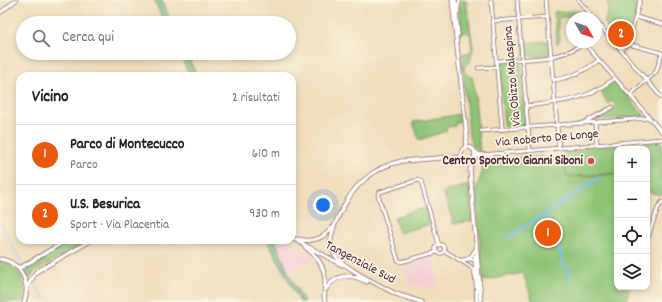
<!DOCTYPE html>
<html lang="it">
<head>
<meta charset="utf-8">
<style>
  body { margin:0; font-family:Dekko,sans-serif; background:#f2f2f2; color:#222 }
  .controls { position:absolute; right:12px; bottom:12px; display:grid; overflow:hidden; border-radius:8px; box-shadow:0 2px 6px #0003 }
  .controls button { width:36px; height:36px; display:grid; place-items:center; padding:0; border:0; border-bottom:1px solid #e0e0e0; background:#fff; color:#222; font:20px sans-serif }
  .compass { position:absolute; left:566px; top:12px; width:36px; height:36px; border-radius:50%; background:#fff; box-shadow:0 2px 6px #0003; rotate:130deg }
  .you { position:absolute; left:323px; top:205px; width:14px; height:14px; margin:-10px; border:3px solid #fff; border-radius:50%; background:#1a73e8; box-shadow:0 0 0 6px #1a73e833 }
  .badge { display:grid; place-items:center; width:26px; height:26px; border-radius:50%; background:#ea580c; color:#fff; font-size:13px; font-weight:700 }
  .pin { position:absolute; translate:-50% -50%; border:2px solid #fff; box-shadow:0 1px 4px #0006 }
  .list { margin:0; padding:0; list-style:none }
  h2 { display:flex; justify-content:space-between; align-items:center; height:52px; margin:0; padding:0 16px; font-size:17px }
  h2 small { font-size:13px; font-weight:400; color:#767676 }
  .list li { display:grid; grid-template-columns:26px 1fr auto; gap:12px; align-items:center; box-sizing:border-box; height:60px; padding:0 16px; border-top:1px solid #e0e0e0 }
  .list b { display:block; font-size:15px; white-space:nowrap }
  .list p { margin:0; font-size:13px; white-space:nowrap; color:#767676 }
  .list em { font-size:13px; font-style:normal; color:#767676 }
  .icon { flex:none; width:22px; height:22px; fill:none; stroke:currentColor; stroke-width:2; stroke-linecap:round; stroke-linejoin:round }
  .map { position:relative; flex:none; width:662px; height:302px; overflow:hidden }
  .search { position:absolute; background:#fff; box-shadow:0 2px 6px #0003; left:16px; top:16px; width:280px; height:44px; display:flex; align-items:center; gap:10px; box-sizing:border-box; padding:0 14px; border-radius:22px; color:#767676; font-size:15px }
  .panel { position:absolute; background:#fff; box-shadow:0 2px 6px #0003; left:16px; top:72px; width:280px; height:172px; border-radius:12px }
  .map>svg:first-child { display:block }
  .built { fill:#f6cfd6 }
  .green { fill:#8ec476; stroke:#6c7250 }
  .lines { fill:none; stroke-linecap:round; stroke-linejoin:round }
  .stream { stroke:#7fbbf2; stroke-width:1 }
  .canal { stroke:#7fbbf2; stroke-width:2.5 }
  .minor-casing { stroke:#84625e; stroke-width:4.5 }
  .major-casing { stroke:#84625e; stroke-width:5 }
  .minor { stroke:#fff; stroke-width:3 }
  .major { stroke:#fff; stroke-width:3.5 }
  .poi-dot { fill:#d1495b; stroke:#fcf5e5; stroke-width:1.5 }
  .labels { text-anchor:middle; dominant-baseline:central; stroke-width:3.5; stroke-linejoin:round; paint-order:stroke }
  .street-label { font-size:13px; fill:#4a1f2b; stroke:#fcf5e5 }
  .poi-label { font-size:13px; font-weight:bold; fill:#4a1f2b; stroke:#fcf5e5; text-anchor:end }
</style>
</head>
<body>
<div class="map">
<svg width="662" height="302" viewBox="0 0 662 302">
  <rect width="100%" height="100%" fill="#fcf5e5"/>
  <filter id="ink" filterUnits="userSpaceOnUse"><feTurbulence type="fractalNoise" baseFrequency=".025" numOctaves="2"/><feDisplacementMap in="SourceGraphic" scale="8" xChannelSelector="R" yChannelSelector="G"/><feConvolveMatrix kernelMatrix="1 2 1 2 8 2 1 2 1" color-interpolation-filters="sRGB"/></filter>
  <filter id="wash" filterUnits="userSpaceOnUse"><feTurbulence type="fractalNoise" baseFrequency=".012" numOctaves="4" result="noise"/><feDisplacementMap in="SourceGraphic" scale="16" xChannelSelector="R" yChannelSelector="G"/><feGaussianBlur stdDeviation="0.9" result="paint"/><feColorMatrix in="noise" values="0 0 0 0 0 0 0 0 0 0 0 0 0 0 0 0 0 1.4 0 .05"/><feComposite in="paint" operator="in"/></filter>
  <g filter="url(#wash)">
    <rect width="100%" height="100%" fill="#f0debc"/>
    <!-- built -->
    <g class="built">
      <polygon points="275,240 287,240 310,254 315,258 288,272"/>
      <polygon points="434,257 437,290 409,284 405,266 426,258"/>
    </g>
    <!-- green -->
    <g class="green">
      <polygon points="154,0 161,0 172,23 165,23"/>
      <polygon points="461,0 466,0 473,48 470,62 464,67 465,73 472,77 474,86 480,153 473,146 469,136 461,54 470,52 472,49 470,33 461,32 460,35 459,5"/>
      <polygon points="607,0 639,0 627,44 623,46 604,23 608,11"/>
      <polygon points="579,11 580,18 574,18 574,16 558,18 560,40 557,44 554,12"/>
      <polygon points="547,41 549,55 524,57 523,43"/>
      <polygon points="179,53 186,53 197,76 190,76"/>
      <polygon points="521,61 525,126 504,127 499,62"/>
      <polygon points="614,81 645,116 596,120 596,118 616,106 613,101 608,103 600,91"/>
      <polygon points="461,114 462,121 456,122 455,126 447,127 446,131 419,140 413,122"/>
      <polygon points="662,142 662,195 647,192 647,149 617,149 617,173 567,177 564,163 567,177 617,174 617,287 630,287 626,302 533,302 523,273 483,281 476,189 482,173 483,161 542,156 549,161 564,160 563,149"/>
      <polygon points="469,185 472,221 453,224 451,211 443,192"/>
      <polygon points="427,207 431,224 399,233 394,217"/>
      <polygon points="70,240 89,240 34,272 28,281 21,269"/>
      <polygon points="267,240 275,240 288,272 304,302 300,302"/>
      <path d="M0 261C18 265 30 284 22 302H0Z"/>
    </g>
    <g class="lines">
      <!-- stream -->
      <g class="stream">
        <polyline points="158,0 169,23"/>
        <polyline points="183,53 194,76"/>
        <path d="M0 223C9 235 14 251 22 264"/>
        <polyline points="271,240 302,302"/>
        <polyline points="25,268 30,276"/>
        <polyline points="33,281 44,297 52,302"/>
      </g>
      <!-- canal -->
      <g class="canal">
        <polyline points="546,213 571,282"/>
        <polyline points="509,237 600,178"/>
      </g>
    </g>
  </g>
  <g filter="url(#ink)">
    <g class="lines">
      <defs>
        <g id="minor">
          <polyline points="491,0 502,127"/>
          <polyline points="517,0 530,151"/>
          <polyline points="546,0 559,148"/>
          <polyline points="578,0 594,18"/>
          <polyline points="458,12 458,6 460,0"/>
          <polyline points="0,13 16,0"/>
          <polyline points="636,17 662,24"/>
          <polyline points="493,21 548,17"/>
          <polyline points="596,21 662,98"/>
          <polyline points="596,32 602,27"/>
          <polyline points="584,43 662,132"/>
          <polyline points="628,44 662,53"/>
          <polyline points="621,50 628,44 640,0"/>
          <path d="M496 61C523 59 564 61 584 42"/>
          <polyline points="478,68 497,67"/>
          <path d="M553 80C571 78 585 71 599 60"/>
          <polyline points="630,95 656,72 662,53"/>
          <path d="M526 106C560 102 587 101 615 78"/>
          <polyline points="583,123 613,107"/>
          <polyline points="595,123 597,145"/>
          <polyline points="481,131 649,118"/>
          <polyline points="475,152 481,155"/>
          <polyline points="474,158 481,155 662,139"/>
          <polyline points="647,240 658,208 662,202"/>
          <circle cx="440" cy="249" r="4.5"/>
          <polyline points="445,251 471,267 474,271 476,281"/>
          <polyline points="437,252 401,262 398,260 378,195 380,192 418,180 421,182 439,245"/>
          <polyline points="467,259 472,255 475,250"/>
          <polyline points="462,260 472,259 476,261"/>
        </g>
        <g id="major">
          <polyline points="452,0 467,138 465,148"/>
          <polyline points="455,0 458,35"/>
          <circle cx="468" cy="154" r="7"/>
          <polyline points="472,160 470,170 481,302"/>
          <polyline points="292,238 342,265"/>
          <path d="M297 239C312 243 323 239 332 228"/>
          <path d="M304 246C316 255 326 267 325 283 325 290 323 296 325 302"/>
          <polyline points="475,256 477,302"/>
          <path d="M0 259C21 262 31 283 24 302"/>
          <polyline points="17,267 22,267 67,240"/>
          <path d="M362 276C352 269 337 262 332 250 325 233 350 191 364 180 375 170 387 164 402 161L452 157 463 158"/>
          <polyline points="362,276 396,294 421,302"/>
          <polyline points="27,287 36,272 92,240"/>
          <path d="M326 289C337 273 351 273 367 282"/>
        </g>
      </defs>
      <!-- minor casing -->
      <use href="#minor" class="minor-casing"/>
      <!-- major casing -->
      <use href="#major" class="major-casing"/>
      <!-- minor -->
      <use href="#minor" class="minor"/>
      <!-- major -->
      <use href="#major" class="major"/>
    </g>
  </g>
  <!-- markers -->
  <circle class="poi-dot" cx="591" cy="161" r="4"/>
  <g class="labels">
    <!-- street labels -->
    <g class="street-label">
      <text transform="translate(513 76) rotate(-95)">Via Obizzo Malaspina</text>
      <text transform="translate(547 139) rotate(-5)">Via Roberto De Longe</text>
      <text transform="translate(360 263) rotate(28)">Tangenziale Sud</text>
    </g>
    <!-- poi labels -->
    <g class="poi-label">
      <text x="583" y="161">Centro Sportivo Gianni Siboni</text>
    </g>
  </g>
</svg>
<div class="controls">
<button>+</button>
<button>−</button>
<button><svg class="icon" aria-label="locate" viewBox="0 0 24 24"><circle cx="12" cy="12" r="6"/><path d="M12 2v4M12 18v4M2 12h4M18 12h4"/></svg></button>
<button><svg class="icon" aria-label="layers" viewBox="0 0 24 24"><path d="M12 4l9 5-9 5-9-5zM3 14l9 5 9-5"/></svg></button>
</div>
<svg class="compass" viewBox="-18 -18 36 36"><path d="M0-13l5 13h-10z" fill="#e53935"/><path d="M0 13l5-13h-10z" fill="#767676"/></svg>
<div class="you"></div>
<div class="pin badge" style="left:548px;top:233px">1</div>
<div class="pin badge" style="left:621px;top:34px">2</div>
<div class="search"><svg class="icon" aria-label="search" viewBox="0 0 24 24"><circle cx="10" cy="10" r="6"/><path d="M15 15l6 6"/></svg>Cerca qui</div>
<section class="panel">
<h2>Vicino<small>2 risultati</small></h2>
<ul class="list">
<li><span class="badge">1</span><div><b>Parco di Montecucco</b><p>Parco</p></div><em>610 m</em></li>
<li><span class="badge">2</span><div><b>U.S. Besurica</b><p>Sport · Via Placentia</p></div><em>930 m</em></li>
</ul>
</section>
</div>
</body>
</html>
